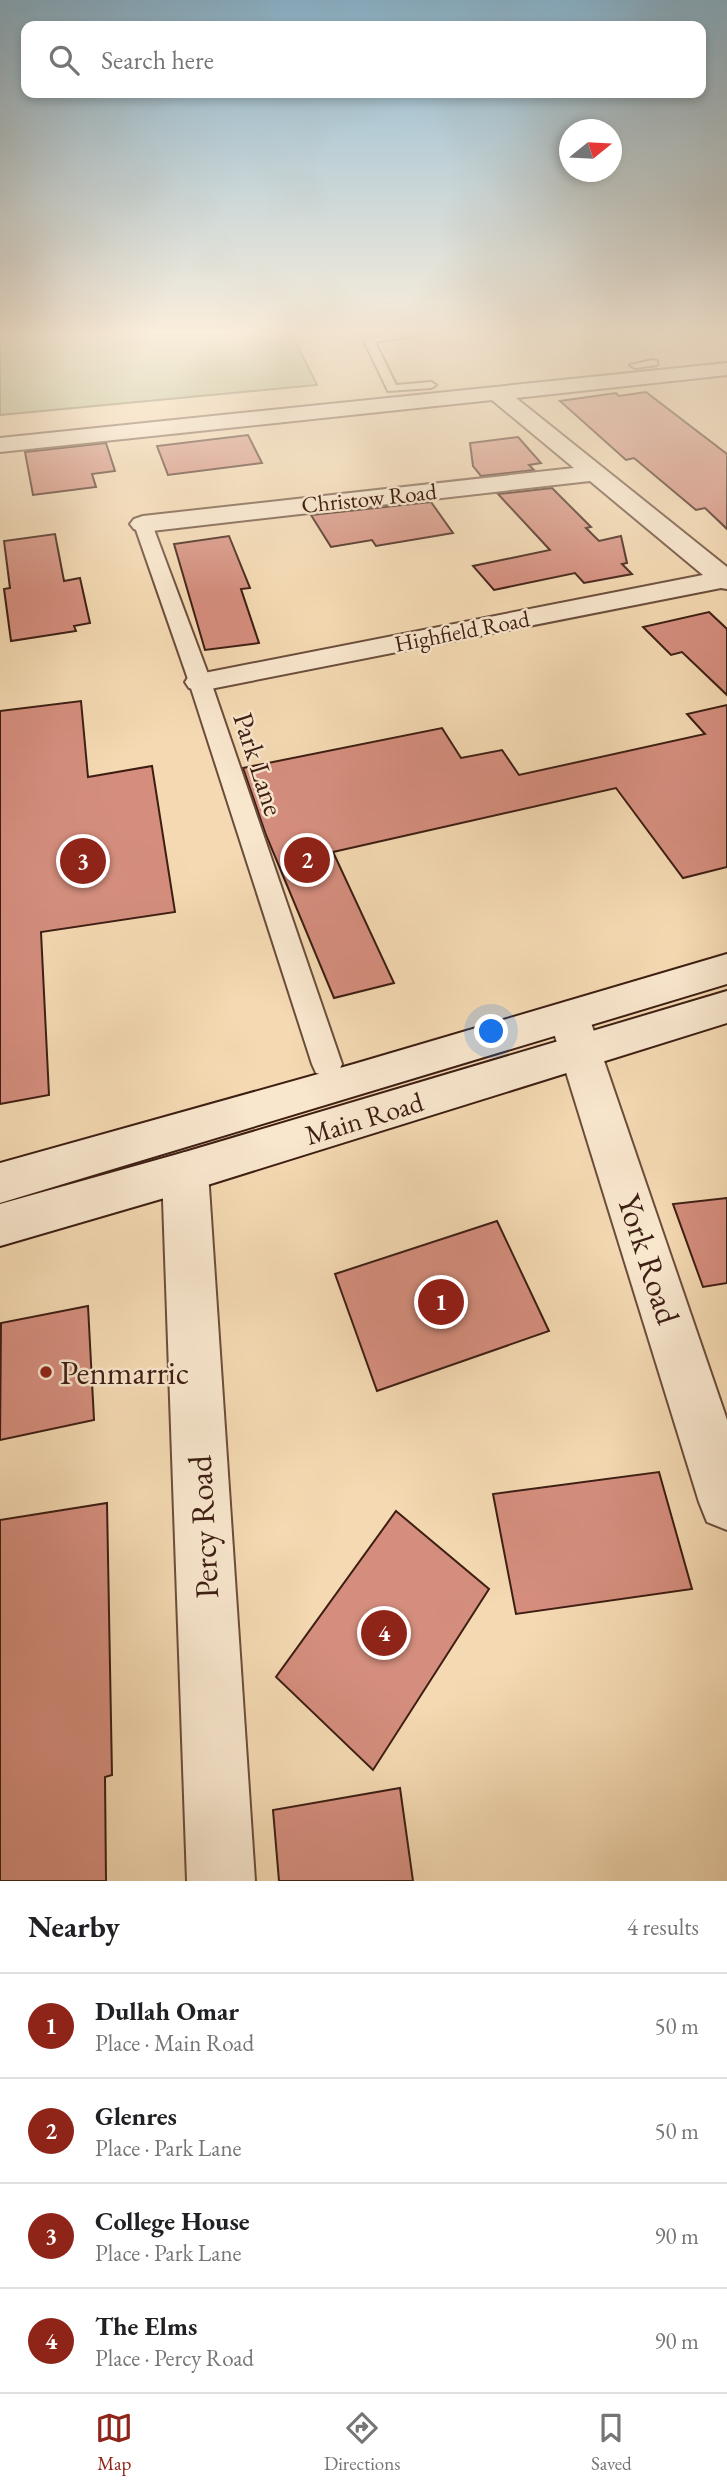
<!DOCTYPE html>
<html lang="en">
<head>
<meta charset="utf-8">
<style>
  body { margin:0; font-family:"EB Garamond",serif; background:#f2f2f2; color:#202124 }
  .compass { position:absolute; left:559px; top:119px; width:63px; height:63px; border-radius:50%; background:#fff; box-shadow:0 4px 10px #0003; rotate:72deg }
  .you { position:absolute; left:492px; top:1032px; width:24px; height:24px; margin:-18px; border:5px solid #fff; border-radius:50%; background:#1a73e8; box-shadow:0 0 0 10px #1a73e833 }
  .badge { display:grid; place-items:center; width:46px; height:46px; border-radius:50%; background:#8f2418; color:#fff; font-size:23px; font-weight:700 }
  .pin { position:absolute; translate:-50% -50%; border:4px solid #fff; box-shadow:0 2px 7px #0006 }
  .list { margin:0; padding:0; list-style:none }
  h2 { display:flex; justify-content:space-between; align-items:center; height:91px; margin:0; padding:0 28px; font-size:30px }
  h2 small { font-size:23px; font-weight:400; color:#757577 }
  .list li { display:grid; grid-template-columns:46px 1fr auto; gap:21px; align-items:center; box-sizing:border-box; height:105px; padding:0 28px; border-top:2px solid #e0e0e0 }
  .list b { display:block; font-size:26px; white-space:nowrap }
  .list p { margin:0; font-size:23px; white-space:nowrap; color:#757577 }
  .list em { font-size:23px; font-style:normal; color:#757577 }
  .icon { flex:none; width:38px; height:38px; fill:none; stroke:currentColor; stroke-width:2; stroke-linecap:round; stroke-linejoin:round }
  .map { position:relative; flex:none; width:727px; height:1881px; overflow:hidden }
  .search { position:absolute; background:#fff; box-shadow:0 4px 10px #0003; left:21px; right:21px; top:21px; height:77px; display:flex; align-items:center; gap:18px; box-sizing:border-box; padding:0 24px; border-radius:14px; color:#757577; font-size:26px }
  .sheet { height:511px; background:#fff }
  nav { display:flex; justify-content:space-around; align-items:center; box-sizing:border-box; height:98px; border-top:2px solid #e0e0e0; background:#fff; font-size:19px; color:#757577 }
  nav a { display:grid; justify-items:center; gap:4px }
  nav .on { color:#8f2418 }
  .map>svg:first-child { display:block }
  .green { fill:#b5c091; stroke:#796f52; stroke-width:2 }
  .building { fill:#d58e7e; stroke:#3d1e13; stroke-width:2 }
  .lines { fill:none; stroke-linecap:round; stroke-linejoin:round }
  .service-casing { stroke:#6b4d3b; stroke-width:4 }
  .pedestrian-casing { stroke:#6b4d3b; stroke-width:4 }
  .minor-casing { stroke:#6b4d3b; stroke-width:4 }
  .secondary-casing { stroke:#3d1e13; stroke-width:4 }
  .service { fill:#f8e6cd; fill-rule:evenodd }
  .pedestrian { fill:#f8e6cd; fill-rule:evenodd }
  .minor { fill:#f8e6cd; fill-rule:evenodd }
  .secondary { fill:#f8e6cd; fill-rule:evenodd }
  .poi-dot { fill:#8f2418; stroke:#f8e6cd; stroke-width:2.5 }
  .labels { text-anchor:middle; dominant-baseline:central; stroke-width:5; stroke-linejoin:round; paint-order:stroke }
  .far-street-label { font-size:23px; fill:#3d1e13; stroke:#f8e6cd }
  .street-label { font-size:28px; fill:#3d1e13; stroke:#f8e6cd }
  .near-street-label { font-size:33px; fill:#3d1e13; stroke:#f8e6cd }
  .near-poi-label { font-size:33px; fill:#3d1e13; stroke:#f8e6cd; text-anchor:start }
</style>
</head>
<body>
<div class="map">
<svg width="727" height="1881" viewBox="0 0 727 1881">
  <rect width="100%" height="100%" fill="#f4d9b2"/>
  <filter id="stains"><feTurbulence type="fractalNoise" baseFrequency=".00286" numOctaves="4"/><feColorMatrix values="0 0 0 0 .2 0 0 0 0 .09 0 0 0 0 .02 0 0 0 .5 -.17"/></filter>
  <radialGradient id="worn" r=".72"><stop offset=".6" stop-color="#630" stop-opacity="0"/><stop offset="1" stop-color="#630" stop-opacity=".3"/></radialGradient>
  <!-- green -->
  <polygon class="green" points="0,331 290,331 317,385 0,415"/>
  <!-- building -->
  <g class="building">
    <polygon points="646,392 727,454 727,529 705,508 696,510 634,458 626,460 560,401 616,393 619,396"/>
    <polygon points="248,435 262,463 168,475 157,446"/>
    <polygon points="518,437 541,463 529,465 534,470 481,476 473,466 470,443"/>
    <polygon points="106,443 115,471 92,474 96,487 33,495 25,452"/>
    <polygon points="552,488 591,527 586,528 599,541 621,536 627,563 622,564 632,574 584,583 575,573 494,590 473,566 550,550 498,494"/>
    <polygon points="431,502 453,533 376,546 372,540 331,547 311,515"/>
    <polygon points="55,534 64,581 80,578 90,623 74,626 76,631 11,641 4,589 10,588 4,541"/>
    <polygon points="229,536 250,588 241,589 259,643 205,650 174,544"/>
    <polygon points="709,612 727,629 727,695 682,652 671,655 643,627"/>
    <polygon points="81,701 88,777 152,766 175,912 41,932 49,1095 0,1104 0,711"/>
    <polygon points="727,705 727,867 683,878 616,788 333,852 394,983 334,998 266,835 243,768 442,728 461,758 502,750 519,775 705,734 687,714"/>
    <polygon points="727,1198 727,1283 703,1287 673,1204"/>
    <polygon points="497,1221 549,1331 377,1391 335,1274"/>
    <polygon points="88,1306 94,1420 0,1440 1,1323"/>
    <polygon points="659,1472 692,1589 516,1614 493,1494"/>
    <polygon points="107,1503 112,1775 105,1777 106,1881 0,1881 0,1520"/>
    <polygon points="396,1511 489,1589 373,1770 276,1677"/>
    <polygon points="400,1788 413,1881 279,1881 273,1810"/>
  </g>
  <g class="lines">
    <defs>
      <g id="service">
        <polygon points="406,331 444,331 375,342 396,385 431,382 436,385 431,388 388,391 364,341 385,333"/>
        <polygon points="653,360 657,361 657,365 635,368 630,365"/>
      </g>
      <polygon id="pedestrian" points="143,518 152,524 211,682 342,1064 338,1073 327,1076 316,1073 312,1064 189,682 134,524"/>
      <g id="minor">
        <polygon points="727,363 727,375 516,398 727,567 727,589 721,588 200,691 189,688 185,682 189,676 703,575 590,481 143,532 134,529 130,524 134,519 143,516 574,468 492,400 0,452 0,438"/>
        <polygon points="569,1001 583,1006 589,1017 727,1420 727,1530 707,1522 699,1502 549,1017 555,1006"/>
        <polygon points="185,1152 201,1158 208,1172 255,1881 187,1881 162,1172 169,1158"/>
      </g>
      <g id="secondary">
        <polygon points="727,954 727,984 0,1203 0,1163 354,1064"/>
        <polygon points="727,991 727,1023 185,1192 0,1246 0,1204 185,1152"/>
      </g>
    </defs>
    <!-- service casing -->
    <use href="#service" class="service-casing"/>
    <!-- pedestrian casing -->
    <use href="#pedestrian" class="pedestrian-casing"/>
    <!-- minor casing -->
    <use href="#minor" class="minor-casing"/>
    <!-- secondary casing -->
    <use href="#secondary" class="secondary-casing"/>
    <!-- service -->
    <use href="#service" class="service"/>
    <!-- pedestrian -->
    <use href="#pedestrian" class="pedestrian"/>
    <!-- minor -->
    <use href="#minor" class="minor"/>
    <!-- secondary -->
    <use href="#secondary" class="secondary"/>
  </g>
  <!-- sky -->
  <linearGradient id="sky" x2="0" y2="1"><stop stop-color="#89b6d1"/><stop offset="0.56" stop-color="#faeedc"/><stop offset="1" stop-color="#faeedc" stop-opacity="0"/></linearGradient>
  <rect width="727" height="594" fill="url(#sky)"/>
  <!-- markers -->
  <circle class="poi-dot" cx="46" cy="1372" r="7"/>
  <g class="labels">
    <!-- far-street labels -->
    <g class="far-street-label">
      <text transform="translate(369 498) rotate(-6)">Christow Road</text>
      <text transform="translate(462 631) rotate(-11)">Highfield Road</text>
    </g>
    <!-- street labels -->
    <g class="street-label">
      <text transform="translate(259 764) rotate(72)">Park Lane</text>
      <text transform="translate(364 1118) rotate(-17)">Main Road</text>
    </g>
    <!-- near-street labels -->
    <g class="near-street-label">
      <text transform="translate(649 1259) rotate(72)">York Road</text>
      <text transform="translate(203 1527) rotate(-93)">Percy Road</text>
    </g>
    <!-- near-poi labels -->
    <g class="near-poi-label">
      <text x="60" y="1372">Penmarric</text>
    </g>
  </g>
  <rect width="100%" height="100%" filter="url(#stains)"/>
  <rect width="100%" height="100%" fill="url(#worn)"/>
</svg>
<svg class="compass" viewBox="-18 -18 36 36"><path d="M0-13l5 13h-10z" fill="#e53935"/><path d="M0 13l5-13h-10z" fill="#757577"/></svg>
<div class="you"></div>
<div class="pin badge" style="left:441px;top:1302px">1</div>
<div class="pin badge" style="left:307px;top:860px">2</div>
<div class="pin badge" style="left:83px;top:861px">3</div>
<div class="pin badge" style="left:384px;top:1633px">4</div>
<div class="search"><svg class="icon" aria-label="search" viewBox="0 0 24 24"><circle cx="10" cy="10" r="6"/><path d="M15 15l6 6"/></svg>Search here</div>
</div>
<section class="sheet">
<h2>Nearby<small>4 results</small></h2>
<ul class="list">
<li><span class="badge">1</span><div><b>Dullah Omar</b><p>Place · Main Road</p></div><em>50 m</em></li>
<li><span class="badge">2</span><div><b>Glenres</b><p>Place · Park Lane</p></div><em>50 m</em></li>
<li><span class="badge">3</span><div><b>College House</b><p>Place · Park Lane</p></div><em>90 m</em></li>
<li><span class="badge">4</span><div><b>The Elms</b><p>Place · Percy Road</p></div><em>90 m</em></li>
</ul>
</section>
<nav>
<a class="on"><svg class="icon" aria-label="map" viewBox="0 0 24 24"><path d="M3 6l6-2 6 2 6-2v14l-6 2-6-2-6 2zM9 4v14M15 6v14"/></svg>Map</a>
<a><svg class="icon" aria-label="directions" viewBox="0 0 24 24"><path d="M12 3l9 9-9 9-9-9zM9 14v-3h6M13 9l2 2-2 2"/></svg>Directions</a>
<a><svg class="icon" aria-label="saved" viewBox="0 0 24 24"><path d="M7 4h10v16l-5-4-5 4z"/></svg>Saved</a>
</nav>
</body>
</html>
